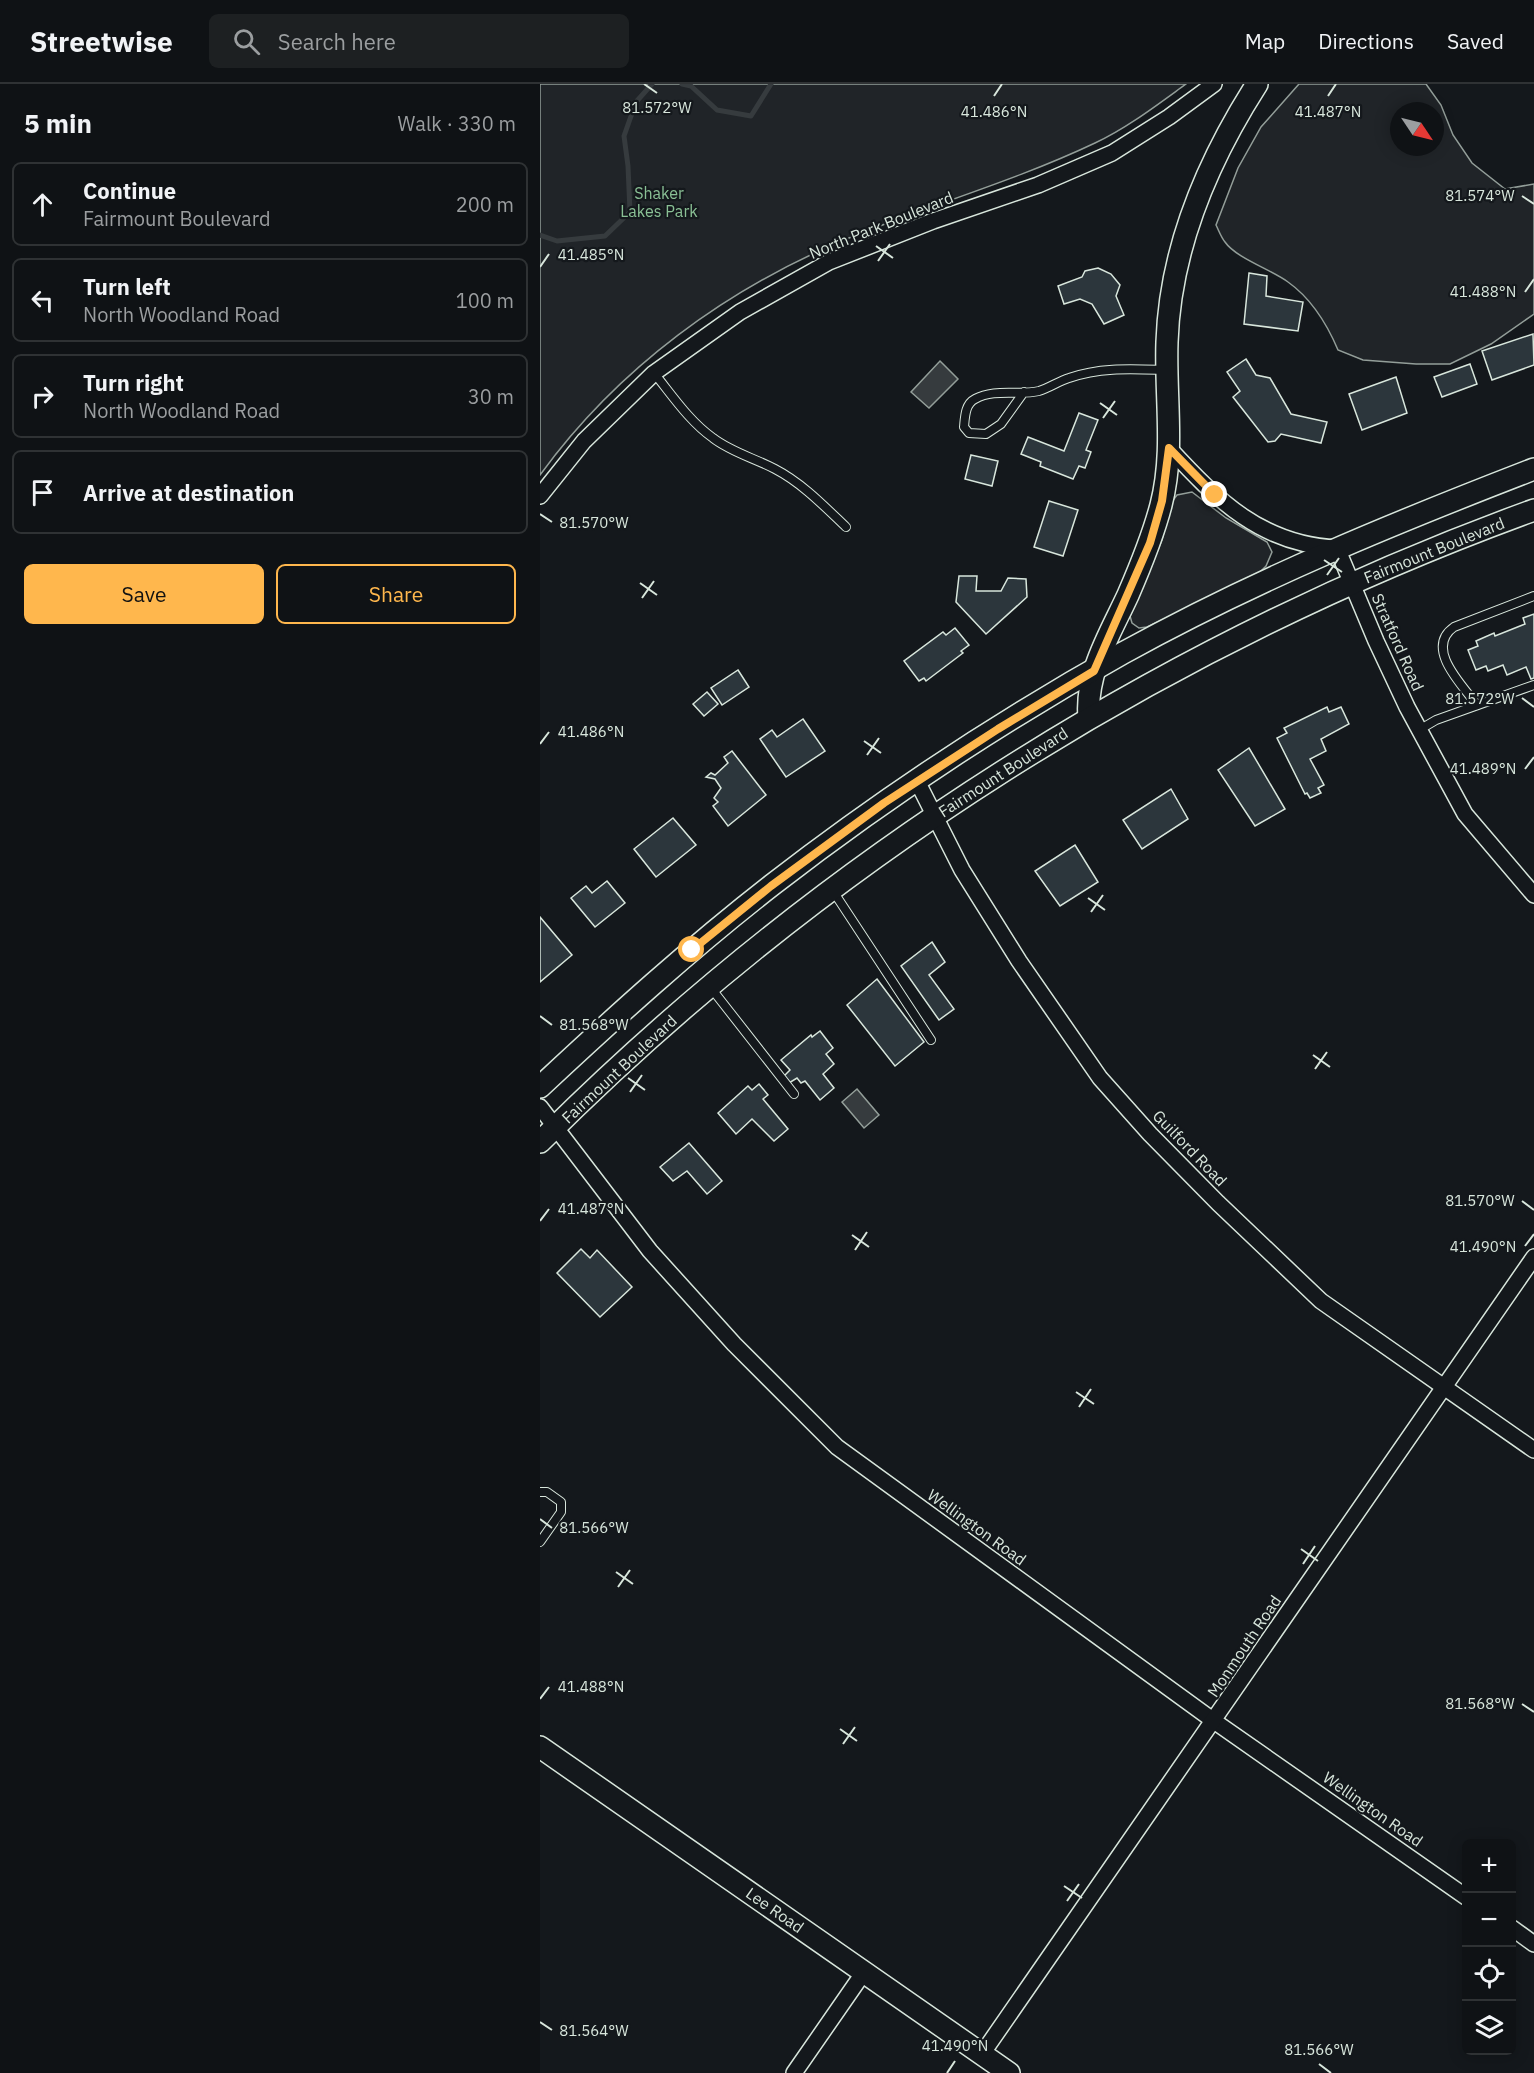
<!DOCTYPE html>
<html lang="en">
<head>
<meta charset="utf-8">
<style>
  body { margin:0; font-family:"IBM Plex Sans",sans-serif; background:#1d2022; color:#f1f3f6 }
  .controls { position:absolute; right:18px; bottom:18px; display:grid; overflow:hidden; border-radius:9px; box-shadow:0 3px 15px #0003 }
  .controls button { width:54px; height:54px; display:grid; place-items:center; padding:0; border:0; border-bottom:2px solid #2f3234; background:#0f1215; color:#f1f3f6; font:30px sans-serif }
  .compass { position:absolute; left:850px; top:18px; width:54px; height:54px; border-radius:50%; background:#0f1215; box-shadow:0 3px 15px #0003; rotate:125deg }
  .stop { position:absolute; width:18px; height:18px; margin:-14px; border:4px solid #ffb74d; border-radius:50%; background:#fff }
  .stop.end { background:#ffb74d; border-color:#fff; box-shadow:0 2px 6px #0008 }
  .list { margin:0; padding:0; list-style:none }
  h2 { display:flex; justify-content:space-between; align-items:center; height:78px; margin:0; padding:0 24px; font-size:26px }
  h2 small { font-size:20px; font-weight:400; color:#9b9ea0 }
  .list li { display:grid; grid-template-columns:39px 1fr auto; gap:18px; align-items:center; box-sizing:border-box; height:84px; margin:0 12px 12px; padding:0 12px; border:2px solid #2f3234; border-radius:9px }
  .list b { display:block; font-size:22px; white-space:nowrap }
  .list p { margin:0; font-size:20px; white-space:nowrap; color:#9b9ea0 }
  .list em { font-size:20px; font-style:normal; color:#9b9ea0 }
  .actions { display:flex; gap:12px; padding:18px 24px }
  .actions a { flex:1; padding:14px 0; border:2px solid #ffb74d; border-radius:9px; text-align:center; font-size:21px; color:#ffb74d }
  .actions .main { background:#ffb74d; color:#111 }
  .icon { flex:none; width:33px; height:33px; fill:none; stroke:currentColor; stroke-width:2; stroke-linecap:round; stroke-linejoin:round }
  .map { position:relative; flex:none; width:994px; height:1989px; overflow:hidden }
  header { display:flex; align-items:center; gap:36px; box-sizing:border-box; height:84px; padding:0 30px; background:#0f1215; border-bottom:2px solid #2f3234 }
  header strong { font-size:28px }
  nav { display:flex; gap:33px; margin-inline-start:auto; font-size:21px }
  .search { width:420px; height:54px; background:#1d2022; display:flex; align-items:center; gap:15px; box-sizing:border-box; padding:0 21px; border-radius:9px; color:#9b9ea0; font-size:22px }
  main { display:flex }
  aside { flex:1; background:#0f1215 }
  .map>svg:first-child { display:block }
  .green { fill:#202428; stroke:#939e99; stroke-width:1.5; fill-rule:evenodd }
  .water { fill:#363b3e; stroke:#939e99; stroke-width:1.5 }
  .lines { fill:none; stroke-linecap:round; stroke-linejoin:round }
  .stream { stroke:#363b3e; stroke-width:5 }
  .building { fill:#2c363c; stroke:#d8e6dc; stroke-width:1.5 }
  .lane-casing { stroke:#d8e6dc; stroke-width:10 }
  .street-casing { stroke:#d8e6dc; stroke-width:18 }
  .secondary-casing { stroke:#d8e6dc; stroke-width:24 }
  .lane { stroke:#14181c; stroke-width:8 }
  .street { stroke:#14181c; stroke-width:15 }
  .secondary { stroke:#14181c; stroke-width:21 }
  .route { stroke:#ffb74d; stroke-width:8 }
  .ticks { fill:none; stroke:#d8e6dc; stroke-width:2 }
  .labels { text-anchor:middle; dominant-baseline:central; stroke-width:4.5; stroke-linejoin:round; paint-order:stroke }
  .park-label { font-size:16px; fill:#8ac095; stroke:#14181c }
  .street-label { font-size:16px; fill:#d8e6dc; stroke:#14181c }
  .ticks-label { font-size:15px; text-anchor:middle; fill:#d8e6dc; stroke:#14181c; stroke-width:4.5; stroke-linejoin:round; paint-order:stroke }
</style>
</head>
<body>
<header>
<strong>Streetwise</strong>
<div class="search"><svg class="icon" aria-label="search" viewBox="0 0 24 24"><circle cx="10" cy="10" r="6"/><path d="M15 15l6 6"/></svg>Search here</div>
<nav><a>Map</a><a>Directions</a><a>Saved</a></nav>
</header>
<main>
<aside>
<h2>5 min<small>Walk · 330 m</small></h2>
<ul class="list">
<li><svg class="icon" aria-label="ahead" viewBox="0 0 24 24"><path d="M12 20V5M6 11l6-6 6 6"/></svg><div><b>Continue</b><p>Fairmount Boulevard</p></div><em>200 m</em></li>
<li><svg class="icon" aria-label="left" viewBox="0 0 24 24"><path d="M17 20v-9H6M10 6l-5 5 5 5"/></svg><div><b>Turn left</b><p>North Woodland Road</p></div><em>100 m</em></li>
<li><svg class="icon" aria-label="right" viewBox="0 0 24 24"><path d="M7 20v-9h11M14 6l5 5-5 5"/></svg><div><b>Turn right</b><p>North Woodland Road</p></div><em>30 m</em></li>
<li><svg class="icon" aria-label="arrive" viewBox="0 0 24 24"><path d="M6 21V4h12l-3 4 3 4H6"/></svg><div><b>Arrive at destination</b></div></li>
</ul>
<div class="actions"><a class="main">Save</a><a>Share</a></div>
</aside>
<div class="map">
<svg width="994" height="1989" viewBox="0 0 994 1989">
  <rect width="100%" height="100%" fill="#14181c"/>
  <!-- green -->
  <g class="green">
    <path d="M0 0H646C617 21 587 44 555 59 475 97 390 121 309 154 187 204 78 284 0 391Z"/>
    <path d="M759 0H886L901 21 913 51 932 79 965 105 994 100V230L951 260 910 280H876L823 276 798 266C787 240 772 215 748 198 732 186 696 174 685 158 681 153 679 147 676 141L698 84 721 43ZM859 27H895V63H859Z"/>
    <polygon points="652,408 686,434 727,458 732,468 726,482 715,493 607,543 599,544 592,539 590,532 622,456 631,419 637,411"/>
  </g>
  <!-- water -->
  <g class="water">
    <polygon points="400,277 418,295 389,324 371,308"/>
    <polygon points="317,1005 339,1031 324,1044 302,1018"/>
  </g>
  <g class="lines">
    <!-- stream -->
    <g class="stream">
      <polyline points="142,0 151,2 177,26 211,32 231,0"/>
      <polyline points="0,151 17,157 65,152 90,128 88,82 84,52 96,18 112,0"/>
    </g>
  </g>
  <!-- building -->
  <g class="building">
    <polygon points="558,184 571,190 580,201 576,212 584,231 564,240 552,220 540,215 524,220 518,202 542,193 545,187"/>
    <polygon points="709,189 727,192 726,212 763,218 758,247 704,240"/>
    <polygon points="993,250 994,281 952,296 942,267"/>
    <polygon points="706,275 716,291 730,294 751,330 787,338 781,359 741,350 735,357 728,358 693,313 700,307 687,288"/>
    <polygon points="930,280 937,300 902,313 894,293"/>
    <polygon points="856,293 867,329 822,346 809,310"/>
    <polygon points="539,329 558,336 546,366 551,368 545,384 539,382 533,395 500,382 501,378 481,370 488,353 524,367"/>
    <polygon points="431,371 458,377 452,402 425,395"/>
    <polygon points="509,417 538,426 523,472 494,463"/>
    <polygon points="419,492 437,492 436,507 461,507 468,494 486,495 487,513 446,550 416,518"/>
    <polygon points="994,530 994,594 991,595 986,583 967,591 963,581 948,587 946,582 936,586 928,566 938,562 936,557 954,549 955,552 985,540 983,534"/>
    <polygon points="415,544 429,561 421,567 423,569 386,597 384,594 379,597 364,577 403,548 406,551"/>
    <polygon points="198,586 209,603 182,621 171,604"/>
    <polygon points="167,608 178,620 164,632 153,620"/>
    <polygon points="787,623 789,628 801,623 809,640 781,655 786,667 770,675 784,701 778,704 781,709 770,714 767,709 765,710 737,654 747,649 744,644"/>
    <polygon points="263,635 285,667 246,693 220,655 232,646 237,653"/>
    <polygon points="709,664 745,725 715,742 678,686"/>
    <polygon points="192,667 226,711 188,742 173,722 178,718 174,714 181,704 175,695 166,693 171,689 175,691 188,679 184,673"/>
    <polygon points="631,705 648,735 602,765 583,736"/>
    <polygon points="133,734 156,761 116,793 94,765"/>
    <polygon points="535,761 558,798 520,822 495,787"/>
    <polygon points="67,797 85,819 55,843 31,814 46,802 52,809"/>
    <polygon points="0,833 32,871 0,898"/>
    <polygon points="392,858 405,878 389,891 414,925 399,936 361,882"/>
    <polygon points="337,895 384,958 355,982 307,921"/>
    <polygon points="280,947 293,964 286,970 294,980 283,990 294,1004 280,1016 265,997 261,999 257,994 249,999 244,992 250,986 241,976 271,951 272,953"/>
    <polygon points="219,1000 228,1011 223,1015 248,1045 234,1057 212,1035 196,1050 178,1029 208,1002 212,1006"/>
    <polygon points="149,1059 182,1097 167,1110 147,1087 133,1097 120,1083"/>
    <polygon points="41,1165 50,1174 57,1166 92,1203 60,1233 17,1189"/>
  </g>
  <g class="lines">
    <defs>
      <g id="lane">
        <path d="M114 289C132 311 149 337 173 354 191 368 214 374 235 385 262 399 284 422 306 443"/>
        <path d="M484 308 461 340 446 350 429 349 424 343C425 333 425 320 435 315 455 304 479 312 499 307 509 304 519 297 529 294 560 283 592 285 625 286"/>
        <path d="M937 621C922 601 884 564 914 543L994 512"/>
        <polyline points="879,646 896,636 994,601"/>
        <polyline points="293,807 391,956"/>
        <polyline points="171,904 254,1010"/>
        <polyline points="0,1408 7,1408 21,1418 21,1428 0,1458"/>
      </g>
      <g id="street">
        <path d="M629 364C677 416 722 461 797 464L836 557 867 623 925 730 994 811"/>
        <polyline points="0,412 44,357 114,289 200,228 289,178 393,137 498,101 572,69 629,33 674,0"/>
        <polyline points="377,697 422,786 479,877 560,994 610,1050 678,1119 781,1217 994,1366"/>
        <polyline points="0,1023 110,1167 194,1260 297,1363 674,1637 926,1813"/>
        <polyline points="972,1844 994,1860"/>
        <polyline points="442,1970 994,1173"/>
        <polyline points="254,1989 324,1888"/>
      </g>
      <g id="secondary">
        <path d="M549 634C545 589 570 550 588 511 601 481 613 452 621 421 635 367 625 313 627 258 630 165 667 78 717 0"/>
        <path d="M0 1003C75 933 151 864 232 801 343 715 461 637 583 569 715 496 854 439 994 385"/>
        <path d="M0 1058C280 778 622 561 994 426"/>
        <polyline points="0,1663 469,1989"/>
      </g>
    </defs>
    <!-- lane casing -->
    <use href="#lane" class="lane-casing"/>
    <!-- street casing -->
    <use href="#street" class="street-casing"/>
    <!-- secondary casing -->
    <use href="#secondary" class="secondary-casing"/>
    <!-- lane -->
    <use href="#lane" class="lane"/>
    <!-- street -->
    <use href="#street" class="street"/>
    <!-- secondary -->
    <use href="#secondary" class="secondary"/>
  </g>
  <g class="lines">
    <!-- route -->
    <polyline class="route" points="152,866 231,802 344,719 458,645 554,587 610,459 622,417 629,364 675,411"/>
  </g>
  <!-- ticks -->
  <path class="ticks" d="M104 0 117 9M454 12 462 0M788 12 796 0M982 112 994 120M336 162 353 174M338 177 350 160M0 183 9 170M985 208 994 195M560 319 577 331M563 334 575 317M0 430 12 438M784 476 802 488M787 491 799 474M100 499 117 511M102 514 114 497M982 614 994 623M324 657 341 669M0 660 9 648M327 671 339 654M985 685 994 673M548 814 565 826M551 828 563 811M0 932 12 941M773 971 790 983M775 985 787 968M88 994 105 1006M90 1008 102 991M982 1117 994 1126M0 1137 9 1125M312 1151 329 1163M985 1162 994 1150M315 1166 327 1148M536 1308 554 1320M539 1323 551 1305M0 1435 12 1444M761 1465 778 1477M763 1480 775 1462M76 1488 93 1500M78 1503 90 1486M0 1615 9 1603M982 1620 994 1628M300 1645 317 1657M303 1660 315 1643M524 1802 542 1814M527 1817 539 1800M0 1938 12 1946M779 1980 791 1989M407 1989 415 1977"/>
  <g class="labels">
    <!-- park labels -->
    <g class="park-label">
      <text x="119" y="109">Shaker<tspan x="119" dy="18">Lakes Park</tspan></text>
    </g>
    <!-- street labels -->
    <g class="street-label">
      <text transform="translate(341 141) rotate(-22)">North Park Boulevard</text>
      <text transform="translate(894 466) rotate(-22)">Fairmount Boulevard</text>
      <text transform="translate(858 558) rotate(66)">Stratford Road</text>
      <text transform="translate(463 688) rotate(-33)">Fairmount Boulevard</text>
      <text transform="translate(79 985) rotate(-43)">Fairmount Boulevard</text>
      <text transform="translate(650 1064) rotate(46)">Guilford Road</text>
      <text transform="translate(437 1443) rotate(36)">Wellington Road</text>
      <text transform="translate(704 1562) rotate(-56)">Monmouth Road</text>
      <text transform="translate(833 1725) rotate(35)">Wellington Road</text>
      <text transform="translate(235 1826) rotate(35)">Lee Road</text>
    </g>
  </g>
  <g class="ticks-label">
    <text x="117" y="29">81.572°W</text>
    <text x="454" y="33">41.486°N</text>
    <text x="788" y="33">41.487°N</text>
    <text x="940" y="117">81.574°W</text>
    <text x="51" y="176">41.485°N</text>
    <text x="943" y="213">41.488°N</text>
    <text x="54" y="444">81.570°W</text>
    <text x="940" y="620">81.572°W</text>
    <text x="51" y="653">41.486°N</text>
    <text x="943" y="690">41.489°N</text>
    <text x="54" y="946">81.568°W</text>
    <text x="940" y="1122">81.570°W</text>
    <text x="51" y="1130">41.487°N</text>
    <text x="943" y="1168">41.490°N</text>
    <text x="54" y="1449">81.566°W</text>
    <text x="51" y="1608">41.488°N</text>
    <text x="940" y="1625">81.568°W</text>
    <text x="54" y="1952">81.564°W</text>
    <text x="415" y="1967">41.490°N</text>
    <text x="779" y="1971">81.566°W</text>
  </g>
</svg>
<div class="controls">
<button>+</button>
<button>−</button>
<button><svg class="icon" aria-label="locate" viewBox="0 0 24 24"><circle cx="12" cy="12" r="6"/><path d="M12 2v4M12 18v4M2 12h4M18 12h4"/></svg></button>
<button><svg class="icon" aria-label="layers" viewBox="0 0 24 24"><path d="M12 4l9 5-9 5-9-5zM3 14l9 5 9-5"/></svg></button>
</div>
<svg class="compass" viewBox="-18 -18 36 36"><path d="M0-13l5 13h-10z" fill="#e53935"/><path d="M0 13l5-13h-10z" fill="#9b9ea0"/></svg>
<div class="stop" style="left:152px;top:866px"></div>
<div class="stop end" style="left:675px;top:411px"></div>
</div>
</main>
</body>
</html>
